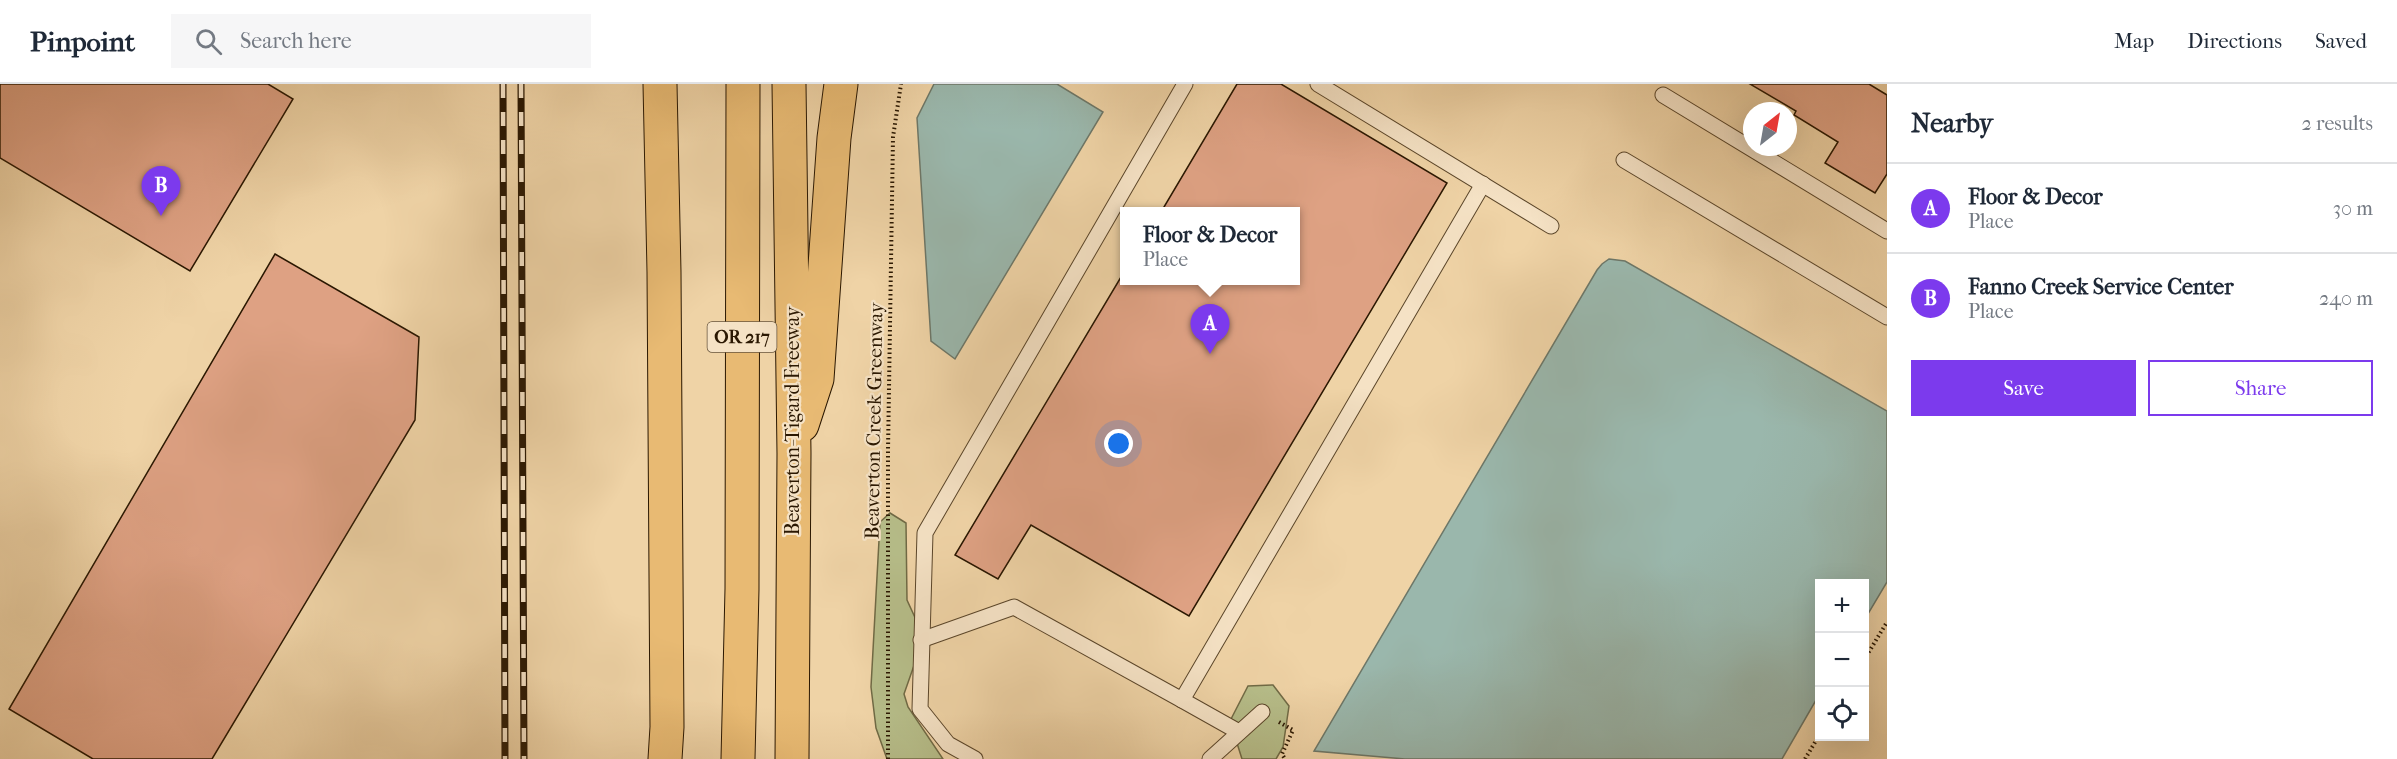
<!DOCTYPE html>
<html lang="en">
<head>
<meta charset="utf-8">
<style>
  body { margin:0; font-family:"IM FELL French Canon",serif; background:#f6f6f7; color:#1f2937 }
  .controls { position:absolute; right:18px; bottom:18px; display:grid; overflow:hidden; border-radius:0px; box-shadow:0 6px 24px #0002 }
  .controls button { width:54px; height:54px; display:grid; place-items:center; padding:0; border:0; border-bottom:2px solid #e0e1e3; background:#fff; color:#1f2937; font:30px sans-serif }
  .compass { position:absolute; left:1743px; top:18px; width:54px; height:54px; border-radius:50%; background:#fff; box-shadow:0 6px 24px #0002; rotate:31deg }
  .you { position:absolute; left:1119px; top:360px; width:21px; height:21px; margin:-15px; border:4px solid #fff; border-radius:50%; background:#1a73e8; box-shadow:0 0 0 9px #1a73e833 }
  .badge { display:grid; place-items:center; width:39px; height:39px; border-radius:50%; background:#7c3aed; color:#fff; font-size:20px; font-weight:700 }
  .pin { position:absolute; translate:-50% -50px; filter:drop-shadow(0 2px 3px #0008) }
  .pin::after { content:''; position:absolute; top:32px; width:21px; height:18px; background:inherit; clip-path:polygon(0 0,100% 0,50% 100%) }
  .popup { position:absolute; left:1120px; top:123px; width:180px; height:78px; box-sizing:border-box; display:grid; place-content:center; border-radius:0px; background:#fff; filter:drop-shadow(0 2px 4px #0005); font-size:20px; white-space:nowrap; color:#747a83 }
  .popup b { font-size:22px; color:#1f2937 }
  .popup::after { content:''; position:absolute; left:50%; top:100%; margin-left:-12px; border:12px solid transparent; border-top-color:#fff }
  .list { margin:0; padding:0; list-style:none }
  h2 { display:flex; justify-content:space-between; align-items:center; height:78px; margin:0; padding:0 24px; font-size:26px }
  h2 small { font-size:20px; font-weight:400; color:#747a83 }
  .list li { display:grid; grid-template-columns:39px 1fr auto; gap:18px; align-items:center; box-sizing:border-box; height:90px; padding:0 24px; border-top:2px solid #e0e1e3 }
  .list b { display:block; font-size:22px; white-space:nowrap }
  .list p { margin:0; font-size:20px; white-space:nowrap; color:#747a83 }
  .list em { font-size:20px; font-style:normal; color:#747a83 }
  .actions { display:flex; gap:12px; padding:18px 24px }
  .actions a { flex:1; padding:14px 0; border:2px solid #7c3aed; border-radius:0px; text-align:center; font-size:21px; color:#7c3aed }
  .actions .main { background:#7c3aed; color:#fff }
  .icon { flex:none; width:33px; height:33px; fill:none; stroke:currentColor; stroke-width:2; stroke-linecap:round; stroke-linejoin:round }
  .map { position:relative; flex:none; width:1887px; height:675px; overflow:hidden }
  header { display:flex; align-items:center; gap:36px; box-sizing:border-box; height:84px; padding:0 30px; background:#fff; border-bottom:2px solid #e0e1e3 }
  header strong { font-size:28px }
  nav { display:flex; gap:33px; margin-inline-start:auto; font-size:21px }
  .search { width:420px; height:54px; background:#f6f6f7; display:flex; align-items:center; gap:15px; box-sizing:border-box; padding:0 21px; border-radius:0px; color:#747a83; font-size:22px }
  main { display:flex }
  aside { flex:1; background:#fff }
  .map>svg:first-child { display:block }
  .green { fill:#b6bd89; stroke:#706a45; stroke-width:1.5 }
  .water { fill:#9ab7ac; stroke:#6d7768; stroke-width:1.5 }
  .building { fill:#dea183; stroke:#2a1701; stroke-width:1.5 }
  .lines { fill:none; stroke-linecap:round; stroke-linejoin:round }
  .lane-casing { stroke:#5b462a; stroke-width:17 }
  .highway-casing { stroke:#2a1701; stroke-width:35 }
  .path { stroke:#2a1701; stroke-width:4; stroke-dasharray:1.5 3; stroke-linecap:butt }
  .lane { stroke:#f5e2c5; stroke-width:15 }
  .highway { stroke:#e8ba73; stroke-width:33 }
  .rail-casing { stroke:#2a1701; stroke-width:7 }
  .rail { stroke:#f5e2c5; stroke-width:4.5; stroke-dasharray:14; stroke-linecap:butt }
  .labels { text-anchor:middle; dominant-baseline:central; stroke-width:4.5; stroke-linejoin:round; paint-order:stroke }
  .shield { fill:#f5e2c5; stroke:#67543c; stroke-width:1.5 }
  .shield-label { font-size:18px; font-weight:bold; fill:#2a1701 }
  .street-label { font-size:20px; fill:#2a1701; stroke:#f5e2c5 }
</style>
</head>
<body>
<header>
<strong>Pinpoint</strong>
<div class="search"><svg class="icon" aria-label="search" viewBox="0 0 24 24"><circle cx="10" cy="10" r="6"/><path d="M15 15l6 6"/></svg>Search here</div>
<nav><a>Map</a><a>Directions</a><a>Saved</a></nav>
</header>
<main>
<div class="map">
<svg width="1887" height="675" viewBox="0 0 1887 675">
  <rect width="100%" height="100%" fill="#efd3a6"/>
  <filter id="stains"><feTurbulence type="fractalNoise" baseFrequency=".00333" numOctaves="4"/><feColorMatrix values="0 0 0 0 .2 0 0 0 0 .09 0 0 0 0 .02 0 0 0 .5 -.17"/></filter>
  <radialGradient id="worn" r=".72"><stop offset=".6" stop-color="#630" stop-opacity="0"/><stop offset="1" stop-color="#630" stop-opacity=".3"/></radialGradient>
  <!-- green -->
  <g class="green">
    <polygon points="890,429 906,439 907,516 924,553 904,610 908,623 943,675 887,675 876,644 871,603 880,438"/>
    <polygon points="1273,601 1289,622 1283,663 1276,675 1242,675 1230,637 1248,602"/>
  </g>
  <!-- water -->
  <g class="water">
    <polygon points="934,0 1057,0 1103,28 955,275 931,257 917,34"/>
    <polygon points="1609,175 1625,177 1887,327 1887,498 1865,535 1864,500 1820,500 1819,611 1782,675 1405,675 1314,667 1597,186 1602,180"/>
  </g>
  <!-- building -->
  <g class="building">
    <polygon points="0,0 268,0 293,15 190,187 0,74"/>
    <polygon points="1237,0 1281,0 1447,99 1189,532 1031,441 998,495 955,471 1124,188 1124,196 1296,196 1296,128 1161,128"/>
    <polygon points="1750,0 1869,0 1887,11 1887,90 1875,109 1825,79 1838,58 1794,31 1796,27"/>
    <polygon points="275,170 419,253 415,336 212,675 93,675 9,625"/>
  </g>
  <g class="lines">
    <defs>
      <g id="lane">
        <polyline points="1318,0 1551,142"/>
        <polyline points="1663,11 1887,147"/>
        <polyline points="1624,76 1887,233"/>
        <polyline points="921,556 1014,523 1182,616"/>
        <polyline points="1239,648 1182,616 1483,100"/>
        <polyline points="975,675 948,660 920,625 925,449 1185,0"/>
        <polyline points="1210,675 1262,628"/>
      </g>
      <g id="highway">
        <polyline points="660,0 664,188 667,643 665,675"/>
        <polyline points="789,0 794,369 792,675"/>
        <polyline points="802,341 817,295 834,54 841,0"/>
        <polyline points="738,675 742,505 743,0"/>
      </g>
    </defs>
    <!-- lane casing -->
    <use href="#lane" class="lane-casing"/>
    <!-- highway casing -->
    <use href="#highway" class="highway-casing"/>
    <!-- path -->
    <g class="path">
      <polyline points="1864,576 1887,538"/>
      <polyline points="1279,638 1293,646 1282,670 1285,675"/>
      <polyline points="888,675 888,367 893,53 901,0"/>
      <polyline points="1805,675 1820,650"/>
    </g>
    <!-- lane -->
    <use href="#lane" class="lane"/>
    <!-- highway -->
    <use href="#highway" class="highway"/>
    <defs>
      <g id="rail">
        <polyline points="503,0 505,675"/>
        <polyline points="521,0 524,675"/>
      </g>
    </defs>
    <!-- rail casing -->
    <use href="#rail" class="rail-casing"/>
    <!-- rail -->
    <use href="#rail" class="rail"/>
  </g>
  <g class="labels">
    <!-- shield labels -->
    <rect class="shield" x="707.5" y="238" width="69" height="30" rx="4.5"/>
    <g class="shield-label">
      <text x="742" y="253">OR 217</text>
    </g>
    <!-- street labels -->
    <g class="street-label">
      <text transform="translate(792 337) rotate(-90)">Beaverton-Tigard Freeway</text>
      <text transform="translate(874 337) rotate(-89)">Beaverton Creek Greenway</text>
    </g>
  </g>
  <rect width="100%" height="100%" filter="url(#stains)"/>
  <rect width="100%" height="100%" fill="url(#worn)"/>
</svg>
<div class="controls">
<button>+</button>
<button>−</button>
<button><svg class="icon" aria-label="locate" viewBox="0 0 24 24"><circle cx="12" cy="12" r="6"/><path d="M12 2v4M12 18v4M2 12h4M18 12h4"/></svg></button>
</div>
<svg class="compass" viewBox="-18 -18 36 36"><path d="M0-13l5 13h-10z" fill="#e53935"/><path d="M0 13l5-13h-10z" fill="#747a83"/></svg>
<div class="you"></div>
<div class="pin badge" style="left:1210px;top:270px">A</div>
<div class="popup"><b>Floor &amp; Decor</b>Place</div>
<div class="pin badge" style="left:161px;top:132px">B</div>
</div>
<aside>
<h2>Nearby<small>2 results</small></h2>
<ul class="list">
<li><span class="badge">A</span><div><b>Floor &amp; Decor</b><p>Place</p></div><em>30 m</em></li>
<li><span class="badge">B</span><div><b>Fanno Creek Service Center</b><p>Place</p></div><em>240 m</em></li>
</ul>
<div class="actions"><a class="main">Save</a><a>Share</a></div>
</aside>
</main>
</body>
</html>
